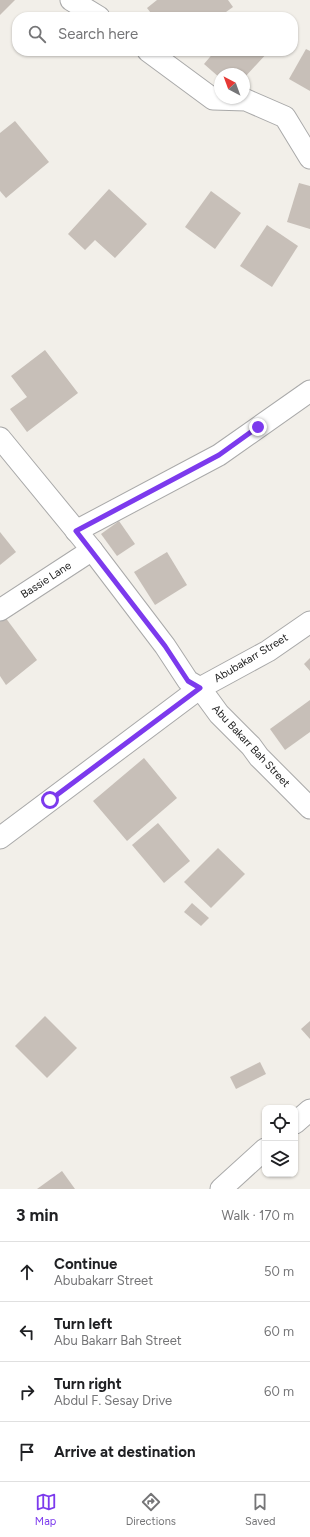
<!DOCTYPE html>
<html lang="en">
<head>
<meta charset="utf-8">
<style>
  body { margin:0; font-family:Figtree,sans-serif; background:#f6f6f6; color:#202124 }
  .controls { position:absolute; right:12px; bottom:12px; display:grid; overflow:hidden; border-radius:8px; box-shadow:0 1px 3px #0004 }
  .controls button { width:36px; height:36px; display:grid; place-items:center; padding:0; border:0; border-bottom:1px solid #e0e0e0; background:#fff; color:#202124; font:20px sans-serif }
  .compass { position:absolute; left:214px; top:68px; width:36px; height:36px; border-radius:50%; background:#fff; box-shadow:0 1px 3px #0004; rotate:319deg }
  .stop { position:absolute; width:12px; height:12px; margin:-9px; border:3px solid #7c3aed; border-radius:50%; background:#fff }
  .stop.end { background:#7c3aed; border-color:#fff; box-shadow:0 1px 4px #0008 }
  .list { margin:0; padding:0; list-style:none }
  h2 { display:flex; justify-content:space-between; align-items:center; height:52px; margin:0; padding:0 16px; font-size:17px }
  h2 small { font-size:13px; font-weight:400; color:#757577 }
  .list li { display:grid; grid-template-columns:26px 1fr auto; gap:12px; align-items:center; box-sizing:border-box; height:60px; padding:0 16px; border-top:1px solid #e0e0e0 }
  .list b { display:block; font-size:15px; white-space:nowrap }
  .list p { margin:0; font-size:13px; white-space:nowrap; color:#757577 }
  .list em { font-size:13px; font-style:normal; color:#757577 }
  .icon { flex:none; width:22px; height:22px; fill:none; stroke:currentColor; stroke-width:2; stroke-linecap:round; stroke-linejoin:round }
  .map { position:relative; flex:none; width:310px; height:1189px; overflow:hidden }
  .search { position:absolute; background:#fff; box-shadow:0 1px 3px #0004; left:12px; right:12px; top:12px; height:44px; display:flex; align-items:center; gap:10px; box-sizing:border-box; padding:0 14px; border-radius:16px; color:#757577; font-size:15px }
  .sheet { height:292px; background:#fff }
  nav { display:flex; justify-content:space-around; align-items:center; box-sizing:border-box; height:56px; border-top:1px solid #e0e0e0; background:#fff; font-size:11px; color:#757577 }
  nav a { display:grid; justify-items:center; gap:2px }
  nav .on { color:#7c3aed }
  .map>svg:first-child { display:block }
  .building { fill:#c7bfb8 }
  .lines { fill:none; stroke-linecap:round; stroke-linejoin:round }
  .minor-casing { stroke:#a9a9a9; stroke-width:23 }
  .minor { stroke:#fff; stroke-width:21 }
  .route { stroke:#7c3aed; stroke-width:5 }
  .labels { text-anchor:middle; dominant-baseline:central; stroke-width:4; stroke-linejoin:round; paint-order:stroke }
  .street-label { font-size:11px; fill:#222; stroke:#fff }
</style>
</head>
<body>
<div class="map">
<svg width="310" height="1189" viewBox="0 0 310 1189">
  <rect width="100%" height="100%" fill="#f2efe9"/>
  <!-- building -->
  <g class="building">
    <polygon points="0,0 15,0 0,15"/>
    <polygon points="157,0 228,0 233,7 219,17 154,17 147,8"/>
    <polygon points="306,49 310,51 310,91 289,79"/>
    <polygon points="215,51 269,51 244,78 244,74 234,74 228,69 223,74 220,74 220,78 204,64"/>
    <polygon points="15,121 49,162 6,198 0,191 0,133"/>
    <polygon points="299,183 310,186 310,229 287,222"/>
    <polygon points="109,189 147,224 115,258 95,240 85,250 68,234"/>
    <polygon points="211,191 241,213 215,249 185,227"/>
    <polygon points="267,225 298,246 272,287 240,266"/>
    <polygon points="45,350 78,393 27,432 10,409 27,397 11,376"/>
    <polygon points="119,521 135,544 117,556 101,534"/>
    <polygon points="0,532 16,552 0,565"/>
    <polygon points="167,552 187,585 155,605 134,572"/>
    <polygon points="5,617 37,660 6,685 0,676 0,621"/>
    <polygon points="310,658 310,671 304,664"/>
    <polygon points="310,700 310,732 285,750 270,729"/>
    <polygon points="144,758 177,798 127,841 93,801"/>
    <polygon points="158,823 190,861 164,883 132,845"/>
    <polygon points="218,848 245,874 211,908 184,882"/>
    <polygon points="192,903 209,918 201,926 184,912"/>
    <polygon points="45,1016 77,1048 47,1078 15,1046"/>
    <polygon points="310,1021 310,1039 301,1029"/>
    <polygon points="260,1062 266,1074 236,1089 230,1077"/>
    <polygon points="62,1171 75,1189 37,1189"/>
  </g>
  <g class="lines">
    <defs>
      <g id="minor">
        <polyline points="71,0 99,17"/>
        <polyline points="148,51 213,99 246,100 285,117 310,158"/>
        <polyline points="0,438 92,550 165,646 188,681 200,688 219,714 251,746 259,757 310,808"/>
        <polyline points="76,531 219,455 310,391"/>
        <polyline points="0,610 92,550"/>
        <polyline points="0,838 200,688 268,651 310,622"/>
        <polyline points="295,1123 310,1110"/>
        <polyline points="221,1189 265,1149"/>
      </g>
    </defs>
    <!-- minor casing -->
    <use href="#minor" class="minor-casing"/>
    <!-- minor -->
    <use href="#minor" class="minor"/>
  </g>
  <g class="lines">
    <!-- route -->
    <polyline class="route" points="50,800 200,688 188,681 165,646 76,531 219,455 258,427"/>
  </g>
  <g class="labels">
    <!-- street labels -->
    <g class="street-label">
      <text transform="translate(46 580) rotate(-33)">Bassie Lane</text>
      <text transform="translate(251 658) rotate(-31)">Abubakarr Street</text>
      <text transform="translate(251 746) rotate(47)">Abu Bakarr Bah Street</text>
    </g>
  </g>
</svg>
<div class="controls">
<button><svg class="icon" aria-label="locate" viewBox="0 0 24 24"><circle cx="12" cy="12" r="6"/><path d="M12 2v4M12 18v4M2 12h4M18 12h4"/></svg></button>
<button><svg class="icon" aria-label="layers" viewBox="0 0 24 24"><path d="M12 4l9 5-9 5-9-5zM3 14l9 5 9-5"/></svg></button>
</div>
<svg class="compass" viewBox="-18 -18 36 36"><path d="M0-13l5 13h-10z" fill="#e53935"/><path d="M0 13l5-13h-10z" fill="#757577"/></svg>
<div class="stop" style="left:50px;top:800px"></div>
<div class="stop end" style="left:258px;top:427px"></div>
<div class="search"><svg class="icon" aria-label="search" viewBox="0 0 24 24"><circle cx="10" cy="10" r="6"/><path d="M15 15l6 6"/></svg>Search here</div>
</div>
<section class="sheet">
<h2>3 min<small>Walk · 170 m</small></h2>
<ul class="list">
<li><svg class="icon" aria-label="ahead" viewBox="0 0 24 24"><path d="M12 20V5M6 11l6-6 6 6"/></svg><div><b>Continue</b><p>Abubakarr Street</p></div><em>50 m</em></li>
<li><svg class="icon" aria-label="left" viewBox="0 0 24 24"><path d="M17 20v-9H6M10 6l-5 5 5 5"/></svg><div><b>Turn left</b><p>Abu Bakarr Bah Street</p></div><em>60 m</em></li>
<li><svg class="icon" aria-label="right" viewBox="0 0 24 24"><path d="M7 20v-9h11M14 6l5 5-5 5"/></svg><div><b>Turn right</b><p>Abdul F. Sesay Drive</p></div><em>60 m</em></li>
<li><svg class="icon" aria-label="arrive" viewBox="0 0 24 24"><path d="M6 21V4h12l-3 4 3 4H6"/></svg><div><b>Arrive at destination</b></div></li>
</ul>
</section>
<nav>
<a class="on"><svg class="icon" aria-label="map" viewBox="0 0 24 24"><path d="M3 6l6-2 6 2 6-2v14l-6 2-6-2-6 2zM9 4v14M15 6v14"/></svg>Map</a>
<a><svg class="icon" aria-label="directions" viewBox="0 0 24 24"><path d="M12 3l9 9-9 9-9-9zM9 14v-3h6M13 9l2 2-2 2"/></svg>Directions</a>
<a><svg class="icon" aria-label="saved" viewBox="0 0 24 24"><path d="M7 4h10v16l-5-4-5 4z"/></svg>Saved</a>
</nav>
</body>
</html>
